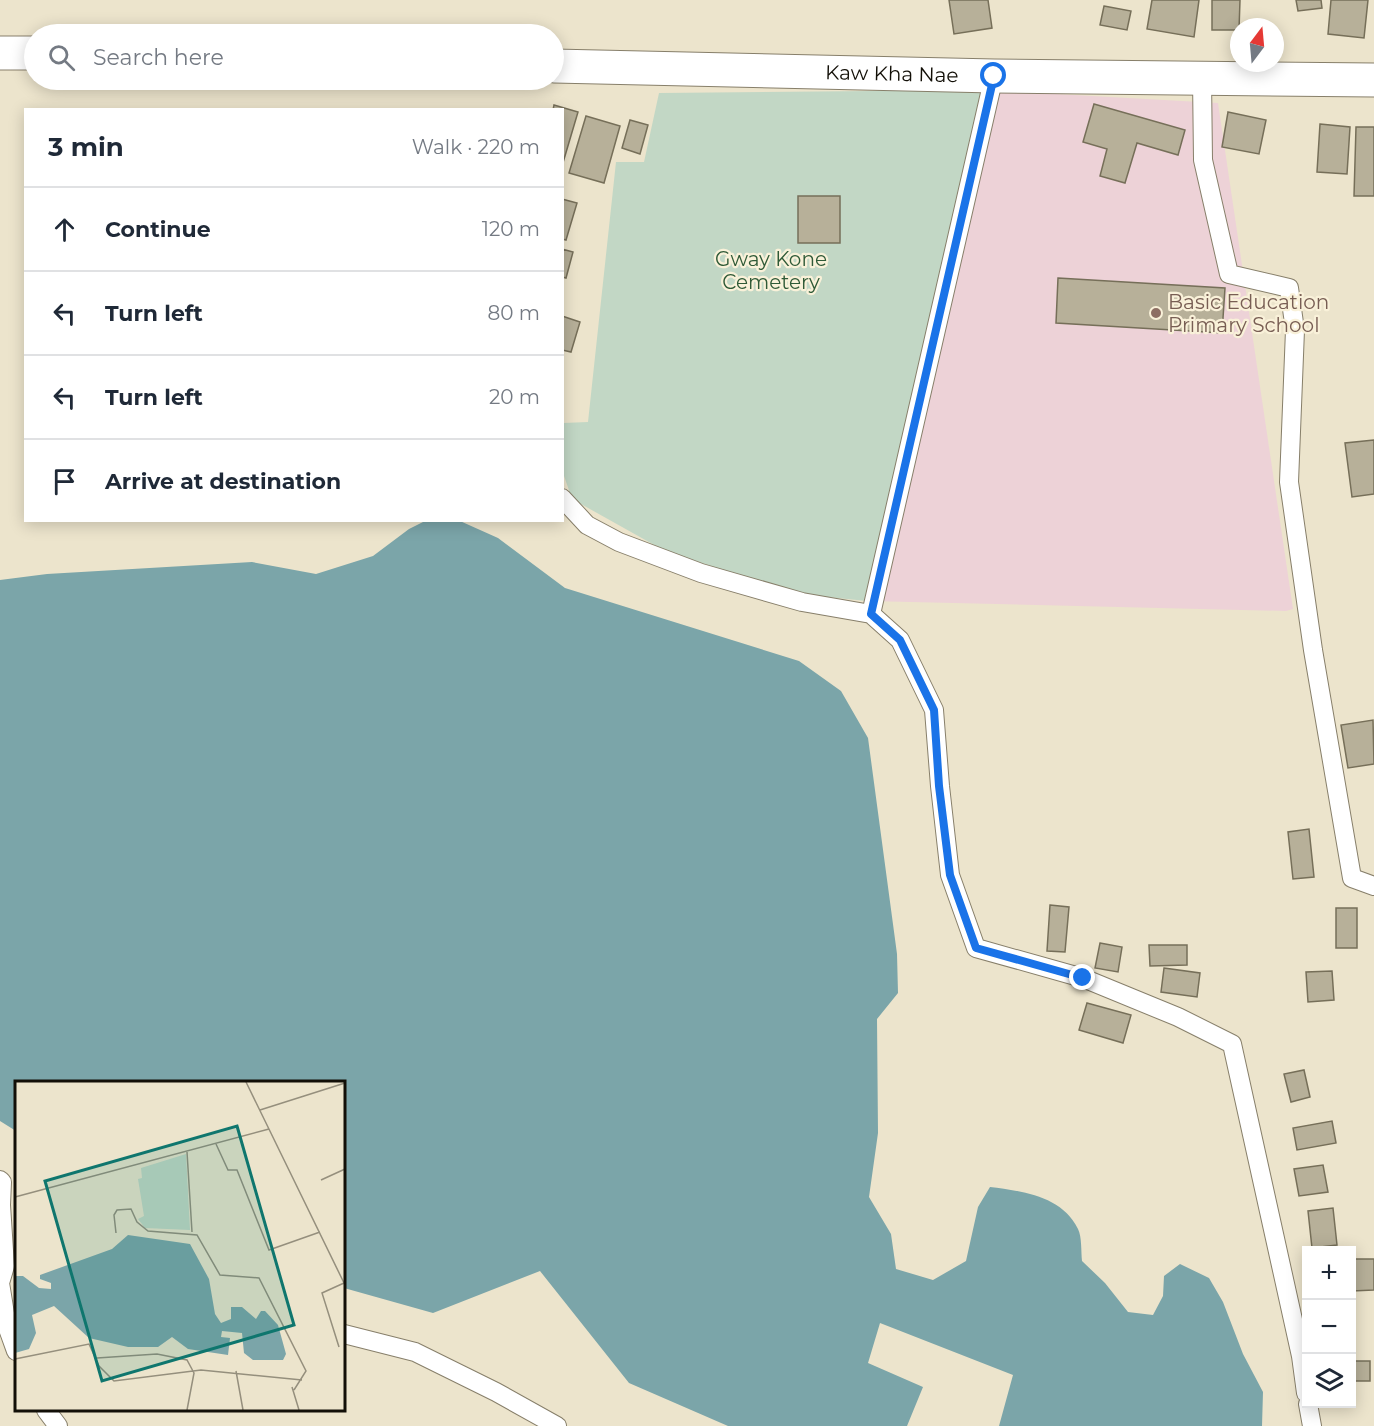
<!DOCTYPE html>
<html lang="en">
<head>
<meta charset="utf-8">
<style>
  body { margin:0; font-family:Montserrat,sans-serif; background:#f6f6f7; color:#1f2937 }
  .controls { position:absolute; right:18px; bottom:18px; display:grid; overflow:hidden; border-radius:0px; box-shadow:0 3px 15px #0003 }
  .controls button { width:54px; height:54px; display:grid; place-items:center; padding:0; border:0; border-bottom:2px solid #e0e1e3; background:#fff; color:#1f2937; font:30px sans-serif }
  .compass { position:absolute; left:1230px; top:18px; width:54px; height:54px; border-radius:50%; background:#fff; box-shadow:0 3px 15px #0003; rotate:16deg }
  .stop { position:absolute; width:18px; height:18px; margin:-14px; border:4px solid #1a73e8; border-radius:50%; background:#fff }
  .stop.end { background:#1a73e8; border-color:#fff; box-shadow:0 2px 6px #0008 }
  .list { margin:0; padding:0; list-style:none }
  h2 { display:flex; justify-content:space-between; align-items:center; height:78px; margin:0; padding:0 24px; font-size:26px }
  h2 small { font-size:20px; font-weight:400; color:#747a83 }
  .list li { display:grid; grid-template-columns:39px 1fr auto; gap:18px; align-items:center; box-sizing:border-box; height:84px; padding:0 24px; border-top:2px solid #e0e1e3 }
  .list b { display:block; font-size:22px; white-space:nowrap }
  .list em { font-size:20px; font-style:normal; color:#747a83 }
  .icon { flex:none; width:33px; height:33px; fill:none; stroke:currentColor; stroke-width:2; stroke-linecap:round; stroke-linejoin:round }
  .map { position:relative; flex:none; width:1374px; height:1426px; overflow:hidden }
  .search { position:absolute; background:#fff; box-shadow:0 3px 15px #0003; left:24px; top:24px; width:540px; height:66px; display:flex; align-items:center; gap:15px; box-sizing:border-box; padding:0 21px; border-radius:33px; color:#747a83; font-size:22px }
  .panel { position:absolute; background:#fff; box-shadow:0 3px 15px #0003; left:24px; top:108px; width:540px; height:414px; border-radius:0px }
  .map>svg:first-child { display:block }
  .education { fill:#edd2d7 }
  .green { fill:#c2d7c5 }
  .water { fill:#7ba5a9 }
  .building { fill:#b7b099; stroke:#766f59; stroke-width:1.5 }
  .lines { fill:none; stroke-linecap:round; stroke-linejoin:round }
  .lane-casing { stroke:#877f6a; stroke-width:20 }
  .street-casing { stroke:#877f6a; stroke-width:35 }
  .lane { stroke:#fff; stroke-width:18 }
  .street { stroke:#fff; stroke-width:33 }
  .route { stroke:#1a73e8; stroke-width:8 }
  .education-dot { fill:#8d6e63; stroke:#f9f1d9; stroke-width:2 }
  .labels { text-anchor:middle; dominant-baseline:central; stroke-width:4.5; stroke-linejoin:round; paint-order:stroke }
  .street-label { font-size:20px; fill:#120f07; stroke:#f9f1d9 }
  .park-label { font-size:20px; fill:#2f5a37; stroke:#f9f1d9 }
  .education-label { font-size:20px; fill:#785e54; stroke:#f9f1d9; text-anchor:start }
  .inset-road { fill:none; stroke:#958f7d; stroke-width:1.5 }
  .view { fill:#0f766e; fill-opacity:0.15; stroke:#0f766e; stroke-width:3 }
  .inset-edge { fill:none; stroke:#120f07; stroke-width:3 }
</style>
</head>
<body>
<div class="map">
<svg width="1374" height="1426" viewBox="0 0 1374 1426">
  <rect width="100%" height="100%" fill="#ece4cc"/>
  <!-- education -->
  <polygon class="education" points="982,90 1218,103 1293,609 1286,611 867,601"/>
  <!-- green -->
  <polygon class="green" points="982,90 867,601 797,594 665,551 572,499 563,473 563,423 588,422 616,162 644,162 659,93"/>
  <!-- water -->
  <path class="water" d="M427 520 460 521 498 538 565 588 799 661 841 691 868 738 897 954 898 993 877 1019 878 1133 869 1197 891 1234 896 1269 933 1280 966 1261 978 1207 990 1187C1022 1191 1062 1196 1078 1229 1082 1237 1081 1252 1082 1261L1105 1283 1128 1312 1153 1315 1163 1296 1164 1276 1180 1264 1209 1278 1223 1302 1243 1354 1263 1392 1262 1426H999L1013 1375 880 1323 868 1363 923 1387 907 1426H728L629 1383 540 1271 433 1313 344 1288V1082H16V1131L0 1121V580L47 574 252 562 316 574 373 556 409 529Z"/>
  <!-- building -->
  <g class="building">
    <polygon points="949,0 988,0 992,28 954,34"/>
    <polygon points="1152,0 1199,0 1194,37 1147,29"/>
    <polygon points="1212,0 1240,0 1239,30 1212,30"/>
    <polygon points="1296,0 1321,0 1322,8 1298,11"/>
    <polygon points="1331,0 1368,0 1364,38 1328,34"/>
    <polygon points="1104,6 1131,11 1127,30 1100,25"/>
    <polygon points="1094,104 1185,130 1178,155 1137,143 1125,183 1100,176 1107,149 1083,142"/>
    <polygon points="554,105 578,112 562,166 562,110 553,110"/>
    <polygon points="1228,112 1266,120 1259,154 1222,147"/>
    <polygon points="586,116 620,126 604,183 569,173"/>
    <polygon points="630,120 648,125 640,154 622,148"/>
    <polygon points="1320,124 1350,127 1347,174 1317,172"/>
    <polygon points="1356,127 1374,127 1374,196 1354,196"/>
    <rect x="798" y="196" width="42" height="47"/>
    <polygon points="562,199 577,203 566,240 562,239"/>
    <polygon points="562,249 573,252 566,278 562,277"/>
    <polygon points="1058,278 1225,288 1222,333 1056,323"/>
    <polygon points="562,316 580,322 571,352 562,350"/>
    <polygon points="1374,440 1374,494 1352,497 1345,443"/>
    <polygon points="1373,720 1374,764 1348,768 1341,725"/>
    <polygon points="1309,829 1314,877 1293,879 1288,832"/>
    <polygon points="1050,905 1069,907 1065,952 1047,951"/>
    <rect x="1336" y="908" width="21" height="40"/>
    <polygon points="1100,943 1122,947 1118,972 1095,968"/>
    <polygon points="1149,945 1187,945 1187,965 1150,966"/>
    <polygon points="1164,968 1200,973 1197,997 1161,992"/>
    <polygon points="1332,971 1334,1000 1308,1002 1306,972"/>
    <polygon points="1087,1003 1131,1015 1123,1043 1079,1030"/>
    <polygon points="1304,1070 1310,1097 1291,1102 1284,1074"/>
    <polygon points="1332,1121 1336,1143 1297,1150 1293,1128"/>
    <polygon points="1323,1165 1328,1192 1299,1196 1294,1169"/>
    <polygon points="1333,1208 1337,1245 1312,1248 1308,1211"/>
    <polygon points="1352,1259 1374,1259 1374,1290 1352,1291"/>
    <rect x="1352" y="1361" width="18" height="20"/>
  </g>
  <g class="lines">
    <defs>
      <g id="lane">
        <polyline points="1202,78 1203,160 1229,274 1289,288 1295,330 1289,482 1313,650 1352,878 1374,886"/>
        <polyline points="562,498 587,525 619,542 701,573 802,602 871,614 900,640 934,710 940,786 950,875 976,948 1083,978 1178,1017 1232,1044 1301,1356 1306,1393"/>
        <polyline points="871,614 994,76"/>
        <polyline points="0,1180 2,1182 1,1205 5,1266 0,1283 7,1326 16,1351"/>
        <polyline points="344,1334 415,1352 496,1392 557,1426"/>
        <polyline points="1308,1404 1312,1426"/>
        <polyline points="46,1410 58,1426"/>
      </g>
      <g id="street">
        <polyline points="0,53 34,53"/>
        <path id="s1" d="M554 66 994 76 1374 80"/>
      </g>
    </defs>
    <!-- lane casing -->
    <use href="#lane" class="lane-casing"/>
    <!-- street casing -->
    <use href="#street" class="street-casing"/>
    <!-- lane -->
    <use href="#lane" class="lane"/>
    <!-- street -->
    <use href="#street" class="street"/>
  </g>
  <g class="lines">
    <!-- route -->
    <polyline class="route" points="994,76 871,614 900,640 934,710 939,786 950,875 976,948 1083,978"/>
  </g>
  <!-- markers -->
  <circle class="education-dot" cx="1156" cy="313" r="6"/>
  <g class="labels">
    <!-- street labels -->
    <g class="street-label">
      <text stroke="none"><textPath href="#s1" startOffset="338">Kaw Kha Nae</textPath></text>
    </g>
    <!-- park labels -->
    <g class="park-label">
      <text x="771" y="259">Gway Kone<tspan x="771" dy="23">Cemetery</tspan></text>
    </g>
    <!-- education labels -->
    <g class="education-label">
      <text x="1168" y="302">Basic Education<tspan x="1168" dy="23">Primary School</tspan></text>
    </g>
  </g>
  <!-- overview -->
  <g transform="translate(15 1081)">
    <rect width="330" height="330" fill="#ece4cc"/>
    <path d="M171 73 175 149 130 147 123 138 129 135 123 98 127 97 126 87Z" fill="#c2d7c5"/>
    <path d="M113 154 175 163 194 198 200 233 206 242 216 238V226H227L241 238 246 230H250L263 244 271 273 268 279H238L229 272 227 252 207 250 206 256 215 257 213 274 173 268 157 256 143 266H113L74 257 39 225 17 234 21 252 14 268 0 272V195H8L24 207 36 208V202L25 198V194L97 168Z" fill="#7ba5a9"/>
    <path class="inset-road" d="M231 1 330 204M245 29 330 2M201 63 213 89H222L254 169 305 151M172 71 177 151M306 99 330 88M0 116 254 48M101 152 99 134 102 129 116 128 122 141 133 150 182 154 205 194 244 197 291 290 279 309M324 266 307 212 329 202M82 277 142 273 172 279 179 292 172 329M0 278 74 263 84 285 99 300 186 289 287 299M221 290 228 329M277 306 284 329"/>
    <path class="view" d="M222 45 279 244 87 300 30 100Z"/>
    <rect width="330" height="330" class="inset-edge"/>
  </g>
</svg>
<div class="controls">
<button>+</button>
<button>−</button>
<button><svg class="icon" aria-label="layers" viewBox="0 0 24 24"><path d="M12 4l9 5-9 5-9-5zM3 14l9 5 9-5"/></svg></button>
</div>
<svg class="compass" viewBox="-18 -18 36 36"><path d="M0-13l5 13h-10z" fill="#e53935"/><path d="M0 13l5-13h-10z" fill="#747a83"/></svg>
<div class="stop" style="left:994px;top:76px"></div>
<div class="stop end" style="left:1083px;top:978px"></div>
<div class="search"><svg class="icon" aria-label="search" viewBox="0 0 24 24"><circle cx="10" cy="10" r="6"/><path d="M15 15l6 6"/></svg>Search here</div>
<section class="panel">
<h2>3 min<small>Walk · 220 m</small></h2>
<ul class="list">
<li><svg class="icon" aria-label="ahead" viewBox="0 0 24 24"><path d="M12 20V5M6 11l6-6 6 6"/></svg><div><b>Continue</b></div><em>120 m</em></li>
<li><svg class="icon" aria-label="left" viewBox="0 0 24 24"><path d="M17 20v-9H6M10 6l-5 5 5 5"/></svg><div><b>Turn left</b></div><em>80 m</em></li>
<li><svg class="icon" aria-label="left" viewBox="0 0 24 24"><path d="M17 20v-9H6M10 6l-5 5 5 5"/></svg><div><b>Turn left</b></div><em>20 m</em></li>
<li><svg class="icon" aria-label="arrive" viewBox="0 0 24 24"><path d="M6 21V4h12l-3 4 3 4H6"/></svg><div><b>Arrive at destination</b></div></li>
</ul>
</section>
</div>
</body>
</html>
